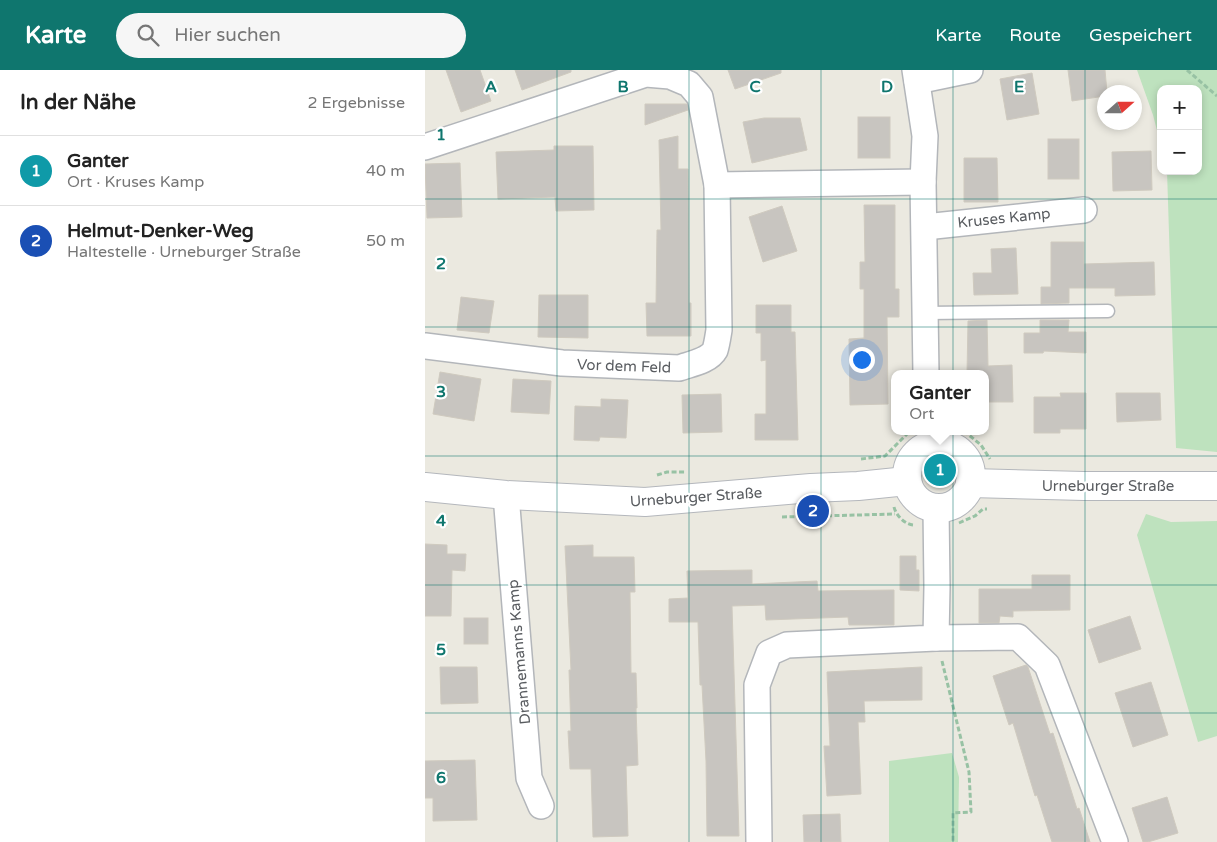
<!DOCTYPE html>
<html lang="de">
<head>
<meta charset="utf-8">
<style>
  body { margin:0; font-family:"Varela Round",sans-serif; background:#f6f6f6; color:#222 }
  .controls { position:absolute; right:15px; top:15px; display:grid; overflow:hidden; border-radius:10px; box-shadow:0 2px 8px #0003 }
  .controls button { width:45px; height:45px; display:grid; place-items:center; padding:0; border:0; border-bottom:1px solid #e0e0e0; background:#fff; color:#222; font:25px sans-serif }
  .compass { position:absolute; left:672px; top:15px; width:45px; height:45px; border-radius:50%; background:#fff; box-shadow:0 2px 8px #0003; rotate:69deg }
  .you { position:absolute; left:436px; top:289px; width:18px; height:18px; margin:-12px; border:4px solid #fff; border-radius:50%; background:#1a73e8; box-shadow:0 0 0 8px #1a73e833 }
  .badge { display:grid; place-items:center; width:32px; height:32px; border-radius:50%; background:#0f766e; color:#fff; font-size:16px; font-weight:700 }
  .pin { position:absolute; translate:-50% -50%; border:2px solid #fff; box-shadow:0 1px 5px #0006 }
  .popup { position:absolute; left:466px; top:300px; width:98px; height:65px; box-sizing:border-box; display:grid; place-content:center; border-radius:10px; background:#fff; filter:drop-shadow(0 1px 4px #0005); font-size:16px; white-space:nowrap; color:#767676 }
  .popup b { font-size:19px; color:#222 }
  .popup::after { content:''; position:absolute; left:50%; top:100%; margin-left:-10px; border:10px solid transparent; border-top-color:#fff }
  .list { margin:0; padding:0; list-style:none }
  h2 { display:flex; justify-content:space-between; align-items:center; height:65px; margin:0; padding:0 20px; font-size:21px }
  h2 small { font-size:16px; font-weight:400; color:#767676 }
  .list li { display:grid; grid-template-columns:32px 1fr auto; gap:15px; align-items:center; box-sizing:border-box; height:70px; padding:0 20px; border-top:1px solid #e0e0e0 }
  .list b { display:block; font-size:19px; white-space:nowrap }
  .list p { margin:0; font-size:16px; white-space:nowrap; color:#767676 }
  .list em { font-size:16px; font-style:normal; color:#767676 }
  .icon { flex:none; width:28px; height:28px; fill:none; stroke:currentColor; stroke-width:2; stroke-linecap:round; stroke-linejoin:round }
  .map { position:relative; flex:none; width:792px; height:772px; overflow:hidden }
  header { display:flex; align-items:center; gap:30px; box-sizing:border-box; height:70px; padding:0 25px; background:#0f766e; color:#fff }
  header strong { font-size:24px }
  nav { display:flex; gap:28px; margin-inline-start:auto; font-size:18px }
  .search { width:350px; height:45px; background:#f6f6f6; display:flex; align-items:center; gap:12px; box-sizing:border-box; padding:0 18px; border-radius:28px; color:#767676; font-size:19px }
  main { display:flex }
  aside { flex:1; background:#fff }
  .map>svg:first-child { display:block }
  .green { fill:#bee2be }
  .building { fill:#c8c5c0; stroke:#cfcabf }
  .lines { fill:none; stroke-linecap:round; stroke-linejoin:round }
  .lane-casing { stroke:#b3b6ba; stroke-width:15 }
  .street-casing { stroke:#b3b6ba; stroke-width:28 }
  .secondary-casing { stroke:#b4b7bc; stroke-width:30 }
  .path { stroke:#98c2a4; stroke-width:3; stroke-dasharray:5 2.5; stroke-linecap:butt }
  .lane { stroke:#fff; stroke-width:12 }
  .street { stroke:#fff; stroke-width:25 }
  .secondary { stroke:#fff; stroke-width:28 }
  .grid { fill:none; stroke:#0f766e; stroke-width:1; stroke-opacity:0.55 }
  .labels { text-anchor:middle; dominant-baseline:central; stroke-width:4.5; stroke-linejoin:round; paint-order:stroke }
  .street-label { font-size:15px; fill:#595c60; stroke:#fff }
  .grid-label { font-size:16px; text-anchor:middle; font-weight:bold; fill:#0f766e; stroke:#fff; stroke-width:4.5; stroke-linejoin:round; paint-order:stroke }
</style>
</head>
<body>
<header>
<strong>Karte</strong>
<div class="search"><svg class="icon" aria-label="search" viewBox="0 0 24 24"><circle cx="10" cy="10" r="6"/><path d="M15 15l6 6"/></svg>Hier suchen</div>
<nav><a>Karte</a><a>Route</a><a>Gespeichert</a></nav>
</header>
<main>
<aside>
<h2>In der Nähe<small>2 Ergebnisse</small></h2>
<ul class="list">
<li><span class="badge" style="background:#0f9aa8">1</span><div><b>Ganter</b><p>Ort · Kruses Kamp</p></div><em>40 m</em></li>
<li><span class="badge" style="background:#1a4fb4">2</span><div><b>Helmut-Denker-Weg</b><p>Haltestelle · Urneburger Straße</p></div><em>50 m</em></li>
</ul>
</aside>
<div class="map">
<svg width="792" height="772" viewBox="0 0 792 772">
  <rect width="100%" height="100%" fill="#ebe9e0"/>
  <!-- green -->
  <g class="green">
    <polygon points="712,0 792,0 792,382 751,378 742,101 773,101 773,19 736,19 736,76 728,45"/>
    <polygon points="721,444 746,452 792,451 792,666 773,672 712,465"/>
    <polygon points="527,683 534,707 533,772 464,772 464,691"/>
  </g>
  <!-- building -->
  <g class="building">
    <polygon points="21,0 55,0 66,31 36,42"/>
    <polygon points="90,0 146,0 146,2 97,20"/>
    <polygon points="303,0 356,0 356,3 310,19"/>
    <polygon points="643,0 680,0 682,22 680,22 680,26 647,31"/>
    <polygon points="607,3 614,44 582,50 575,9"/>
    <polygon points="220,34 262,34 263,40 220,55"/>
    <rect x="433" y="47" width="32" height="41"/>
    <polygon points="339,48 375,48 382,80 327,93 318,52"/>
    <polygon points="253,66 253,99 263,99 264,233 266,233 266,266 222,266 221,233 231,233 232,160 236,160 234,70"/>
    <rect x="623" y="69" width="31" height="40"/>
    <polygon points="129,76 168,76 169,140 131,141 130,127 73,129 71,82 129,80"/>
    <polygon points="726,81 727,120 688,121 687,82"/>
    <polygon points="539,88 572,88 573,132 539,132"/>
    <polygon points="35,93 37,147 2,148 0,94"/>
    <polygon points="439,135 470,135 470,219 474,219 474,247 462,247 463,334 425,335 424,269 439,268 439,219 435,219 435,192 440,192"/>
    <polygon points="357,136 372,181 338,192 324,147"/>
    <polygon points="626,172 659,172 659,194 729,192 730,225 690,226 690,218 644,218 644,233 616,234 616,217 626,217"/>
    <polygon points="591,178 593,224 549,225 548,203 567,203 566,179"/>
    <polygon points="114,225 163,225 163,268 113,267"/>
    <polygon points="36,227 69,231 64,263 32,260"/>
    <polygon points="331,235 366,235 366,262 370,262 373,370 330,370 330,344 341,344 341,290 336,291 336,263 331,263"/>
    <polygon points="562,250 563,296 587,295 588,332 563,332 563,328 560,328 560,304 542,304 543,251"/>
    <polygon points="615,250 644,250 643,262 661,262 661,283 619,281 618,283 599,283 599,263 615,263"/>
    <polygon points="15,302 56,309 49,351 8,344"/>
    <polygon points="88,309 126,311 124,344 86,342"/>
    <polygon points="635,323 661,323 661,359 635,359 635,363 609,363 609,327 636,327"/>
    <polygon points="691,323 735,323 736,350 692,352"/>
    <polygon points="296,324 297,362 258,363 257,325"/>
    <polygon points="176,329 203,330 201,368 175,367 174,371 149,370 150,336 176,337"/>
    <polygon points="0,474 22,475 22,484 41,484 40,501 27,500 26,546 0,546"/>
    <polygon points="168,475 168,487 209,487 210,522 205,522 206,603 211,603 212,638 211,638 213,695 201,696 203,766 168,767 166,699 145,699 143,661 146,661 144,600 146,600 140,476"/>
    <polygon points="475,486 491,486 491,500 494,500 494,521 475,520"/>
    <polygon points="327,500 327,514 392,511 393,521 469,520 469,555 424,555 423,547 341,550 340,535 307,536 314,766 282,766 281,691 277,615 275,615 273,552 244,552 244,529 263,528 262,501"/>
    <polygon points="607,505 645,505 645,540 588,541 588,547 575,546 574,553 554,553 554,519 607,519"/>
    <polygon points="705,546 716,579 674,593 663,560"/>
    <rect x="39" y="548" width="24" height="26"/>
    <polygon points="601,595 603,597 625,664 628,663 652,739 654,738 665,772 627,772 612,725 610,726 588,653 584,655 568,606"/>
    <polygon points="15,597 52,597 53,633 16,634"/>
    <polygon points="497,597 497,630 439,631 440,652 433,652 436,724 402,726 399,676 405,676 402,602"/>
    <polygon points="726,612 743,665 708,677 690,623"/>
    <polygon points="50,690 52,750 8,751 8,728 0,728 0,691"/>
    <polygon points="742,727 753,763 723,772 718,772 707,738"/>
    <polygon points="415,744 416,772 379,772 378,745"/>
  </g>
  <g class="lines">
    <defs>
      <polyline id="lane" points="500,243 683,241"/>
      <g id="street">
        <polyline points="490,0 500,66 498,112 501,304"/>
        <polyline points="492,11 545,0"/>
        <polyline points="0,77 221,4 245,6 264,14 275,27 292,115"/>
        <polyline points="500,157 659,140"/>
        <path d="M0 276 137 293 254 298C265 294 284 291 290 280 292 274 293 266 294 260L292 115 498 112"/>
        <polyline points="506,361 508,374"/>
        <polyline points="81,425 104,708 116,736"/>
        <polyline points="511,568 593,567 622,595 690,772"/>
        <polyline points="334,772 332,615 344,583 362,575 511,568 512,517 511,438"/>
      </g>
      <g id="secondary">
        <circle cx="514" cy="406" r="32"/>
        <polyline points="545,413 659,416 792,416"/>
        <polyline points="0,417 81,425 220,432 386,418 433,416 482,411"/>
      </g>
    </defs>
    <!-- lane casing -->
    <use href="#lane" class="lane-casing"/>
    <!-- street casing -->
    <use href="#street" class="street-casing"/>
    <!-- secondary casing -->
    <use href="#secondary" class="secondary-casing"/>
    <!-- path -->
    <g class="path">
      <polyline points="762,0 792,26"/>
      <polyline points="539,361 556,375 565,389"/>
      <polyline points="436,389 460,386 484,362"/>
      <polyline points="232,405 242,402 260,402"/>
      <path d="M469 437C471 445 479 454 488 455"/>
      <polyline points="357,447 470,444"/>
      <polyline points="534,453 550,446 558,439 562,439"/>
      <polyline points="517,591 544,702 546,742 528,743 528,772"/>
    </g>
    <!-- lane -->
    <use href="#lane" class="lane"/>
    <!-- street -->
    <use href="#street" class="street"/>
    <!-- secondary -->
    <use href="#secondary" class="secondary"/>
  </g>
  <!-- grid -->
  <path class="grid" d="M132 0V772M264 0V772M396 0V772M528 0V772M660 0V772M0 129H792M0 257H792M0 386H792M0 515H792M0 643H792"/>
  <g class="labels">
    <!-- street labels -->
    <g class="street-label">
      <text transform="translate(579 148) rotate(-6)">Kruses Kamp</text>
      <text transform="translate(199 296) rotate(2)">Vor dem Feld</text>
      <text x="683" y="416">Urneburger Straße</text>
      <text transform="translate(271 427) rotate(-4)">Urneburger Straße</text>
      <text transform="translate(94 582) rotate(-95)">Drannemanns Kamp</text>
    </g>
  </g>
  <g class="grid-label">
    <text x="66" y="22">A</text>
    <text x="198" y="22">B</text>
    <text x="330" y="22">C</text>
    <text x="462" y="22">D</text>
    <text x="594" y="22">E</text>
    <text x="16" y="70">1</text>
    <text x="16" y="199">2</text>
    <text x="16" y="327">3</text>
    <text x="16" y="456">4</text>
    <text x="16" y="585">5</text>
    <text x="16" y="713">6</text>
  </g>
</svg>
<div class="controls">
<button>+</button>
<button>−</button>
</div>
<svg class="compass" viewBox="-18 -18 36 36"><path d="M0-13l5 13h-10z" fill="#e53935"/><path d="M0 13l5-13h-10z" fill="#767676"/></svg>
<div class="you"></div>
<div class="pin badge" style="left:515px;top:400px;background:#0f9aa8">1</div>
<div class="popup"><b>Ganter</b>Ort</div>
<div class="pin badge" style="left:388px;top:441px;background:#1a4fb4">2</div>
</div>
</main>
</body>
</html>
